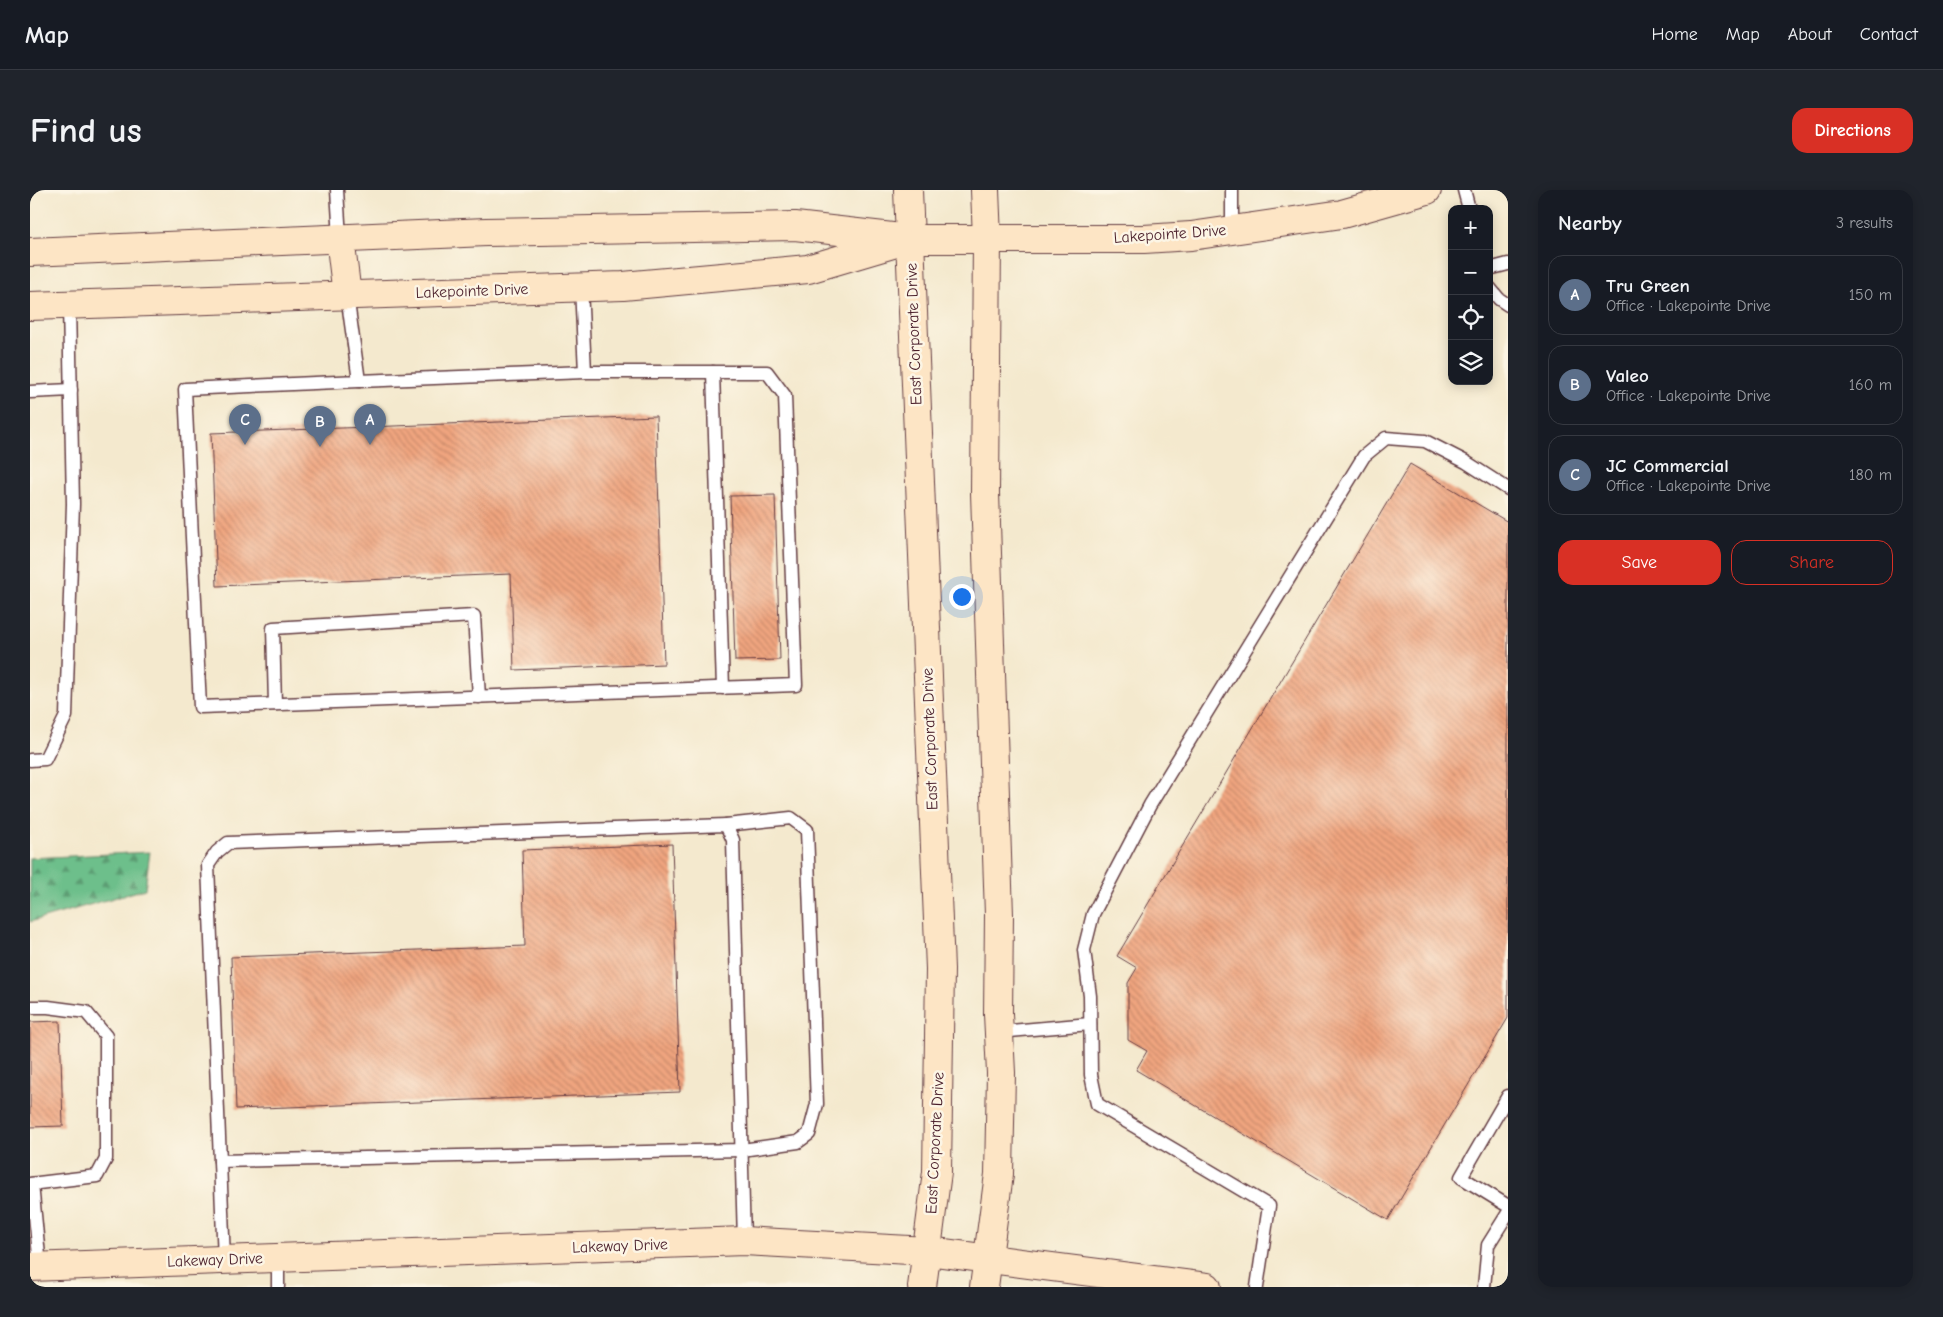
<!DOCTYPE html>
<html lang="en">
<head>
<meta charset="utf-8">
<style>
  body { margin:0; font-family:"Comic Neue",sans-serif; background:#20242c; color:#f1f3f6 }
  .controls { position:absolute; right:15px; top:15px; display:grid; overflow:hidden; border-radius:10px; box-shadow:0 2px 12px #0003 }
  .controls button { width:45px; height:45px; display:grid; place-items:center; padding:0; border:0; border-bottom:1px solid #363941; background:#171b24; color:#f1f3f6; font:25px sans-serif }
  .you { position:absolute; left:931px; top:406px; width:18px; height:18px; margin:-12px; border:4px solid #fff; border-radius:50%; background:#1a73e8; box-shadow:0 0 0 8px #1a73e833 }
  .badge { display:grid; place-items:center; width:32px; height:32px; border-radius:50%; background:#d93025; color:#fff; font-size:16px; font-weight:700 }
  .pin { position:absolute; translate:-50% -41px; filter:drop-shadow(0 1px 2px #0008) }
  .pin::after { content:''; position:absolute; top:26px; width:18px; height:15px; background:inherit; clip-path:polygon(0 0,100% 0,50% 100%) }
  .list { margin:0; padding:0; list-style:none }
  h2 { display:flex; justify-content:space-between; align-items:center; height:65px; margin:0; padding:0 20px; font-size:21px }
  h2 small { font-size:16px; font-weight:400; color:#9ea1a6 }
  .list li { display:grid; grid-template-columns:32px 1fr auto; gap:15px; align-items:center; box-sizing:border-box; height:80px; margin:0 10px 10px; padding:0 10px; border:1px solid #363941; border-radius:15px }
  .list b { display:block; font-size:19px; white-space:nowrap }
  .list p { margin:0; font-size:16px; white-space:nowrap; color:#9ea1a6 }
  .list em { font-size:16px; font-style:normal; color:#9ea1a6 }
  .actions { display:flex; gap:10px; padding:15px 20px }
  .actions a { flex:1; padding:11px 0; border:1px solid #d93025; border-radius:15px; text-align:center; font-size:18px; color:#d93025 }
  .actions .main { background:#d93025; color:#fff }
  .icon { flex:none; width:28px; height:28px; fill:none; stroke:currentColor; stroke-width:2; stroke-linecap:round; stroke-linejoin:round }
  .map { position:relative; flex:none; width:1478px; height:1097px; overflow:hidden; border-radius:15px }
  header { display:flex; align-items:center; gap:30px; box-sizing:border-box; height:70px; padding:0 25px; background:#171b24; border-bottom:1px solid #363941 }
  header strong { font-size:24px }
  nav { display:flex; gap:28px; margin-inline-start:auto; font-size:18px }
  .intro { display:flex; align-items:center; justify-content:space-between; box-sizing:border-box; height:120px; padding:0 30px }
  h1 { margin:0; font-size:35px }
  .button { padding:12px 22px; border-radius:15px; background:#d93025; color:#fff; font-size:18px; font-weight:700 }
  main { display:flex; gap:30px; padding:0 30px }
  aside { flex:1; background:#171b24; border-radius:15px; box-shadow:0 2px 12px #0003 }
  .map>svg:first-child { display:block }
  .forest { fill:url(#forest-firs); stroke:#5c6f5b }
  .building { fill:url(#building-back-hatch) }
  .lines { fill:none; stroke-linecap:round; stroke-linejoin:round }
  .lane-casing { stroke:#643d43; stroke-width:15 }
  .secondary-casing { stroke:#643d43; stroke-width:30 }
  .lane { stroke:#fff; stroke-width:12 }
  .secondary { stroke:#fde5c5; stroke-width:28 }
  .labels { text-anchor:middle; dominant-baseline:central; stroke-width:5; stroke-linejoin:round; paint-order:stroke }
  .street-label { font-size:16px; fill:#4a1f2b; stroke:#fcf5e5 }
</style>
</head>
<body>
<header>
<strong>Map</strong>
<nav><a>Home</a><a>Map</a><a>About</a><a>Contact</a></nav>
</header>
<div class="intro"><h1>Find us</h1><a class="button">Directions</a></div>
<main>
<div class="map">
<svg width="1478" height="1097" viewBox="0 0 1478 1097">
  <defs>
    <pattern id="forest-firs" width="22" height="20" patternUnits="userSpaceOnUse" patternTransform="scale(1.25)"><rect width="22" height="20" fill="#6dbf8b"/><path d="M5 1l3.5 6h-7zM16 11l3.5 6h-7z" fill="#5c9b72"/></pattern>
    <pattern id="building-back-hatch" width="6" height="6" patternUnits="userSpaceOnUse" patternTransform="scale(1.25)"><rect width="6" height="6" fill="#f0a57f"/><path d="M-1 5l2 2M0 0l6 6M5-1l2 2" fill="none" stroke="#c48668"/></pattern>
  </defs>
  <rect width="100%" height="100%" fill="#fcf5e5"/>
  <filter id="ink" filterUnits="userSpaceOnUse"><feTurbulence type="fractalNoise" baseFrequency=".02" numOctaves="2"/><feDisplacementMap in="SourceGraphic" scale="10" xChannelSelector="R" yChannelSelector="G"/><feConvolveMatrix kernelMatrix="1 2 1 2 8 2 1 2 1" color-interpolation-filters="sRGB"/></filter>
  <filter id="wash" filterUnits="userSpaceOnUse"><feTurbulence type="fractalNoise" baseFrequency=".0096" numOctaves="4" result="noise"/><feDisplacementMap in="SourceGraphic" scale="20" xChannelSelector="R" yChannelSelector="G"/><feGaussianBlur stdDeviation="1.12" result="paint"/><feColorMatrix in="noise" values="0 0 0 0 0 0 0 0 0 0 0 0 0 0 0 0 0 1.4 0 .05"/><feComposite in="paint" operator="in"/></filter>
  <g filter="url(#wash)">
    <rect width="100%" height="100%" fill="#f4e9ce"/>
    <!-- forest -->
    <polygon class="forest" points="120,662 115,699 0,732 0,668"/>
    <g id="blocks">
      <!-- building -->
      <g class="building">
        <polygon points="626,226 634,474 484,480 481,384 187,396 181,243"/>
        <polygon points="1380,274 1478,332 1478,828 1358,1030 1106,880 1117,861 1098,850 1098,793 1107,778 1087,766"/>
        <polygon points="745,305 750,470 705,471 700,306"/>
        <polygon points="642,654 650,902 206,919 201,767 495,756 492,660"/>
        <polygon points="30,831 33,936 0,937 0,832"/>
      </g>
    </g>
  </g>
  <g filter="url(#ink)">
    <use href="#blocks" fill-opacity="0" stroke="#643d43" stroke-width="1"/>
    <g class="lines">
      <defs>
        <g id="lane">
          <polyline points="307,0 310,48"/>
          <polyline points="1434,0 1439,19"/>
          <polyline points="1202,40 1202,0"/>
          <polyline points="1459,79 1478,74"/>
          <polyline points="1459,97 1469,109 1478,115"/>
          <polyline points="317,105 329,191 155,199 170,517 766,495 755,206 737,182 555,182 551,97"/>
          <polyline points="683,182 693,498"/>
          <polyline points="329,191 555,182"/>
          <polyline points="0,202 41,200"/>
          <polyline points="245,514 243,438 444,426 449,507"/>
          <polyline points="0,570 15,569 36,526 43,314 39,115"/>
          <polyline points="0,817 18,817 56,822 76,846 76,969 67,986 0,994"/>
          <polyline points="969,842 1060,834"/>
          <polyline points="1478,906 1431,987 1478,1016"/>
          <polyline points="190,971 712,960 768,952 779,944 787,914 777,640 761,628 696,635"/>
          <polyline points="2,994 10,1076"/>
          <polyline points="248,1068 248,1097"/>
          <polyline points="194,1070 178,675 187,662 198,653 696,635 703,650 714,1051"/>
          <polyline points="1227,1097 1239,1016 1067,914 1061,885 1060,806 1054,760 1063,724 1120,615 1334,266 1356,248 1395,251 1436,272 1478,299"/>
          <polyline points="1454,1097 1458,1055 1478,1023"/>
        </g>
        <g id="secondary">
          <polyline points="878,0 910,779 907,982 892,1097"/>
          <polyline points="310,48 317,105"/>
          <polyline points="0,62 456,42 765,36 880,49 1114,49 1161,46 1312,24 1397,0"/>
          <polyline points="0,116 593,96 778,79 869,52"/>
          <polyline points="0,1077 714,1051 898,1061 1177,1097"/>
          <polyline points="954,1097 969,984 971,883 968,824 969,725 955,303 957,49 955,0"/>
        </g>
      </defs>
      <!-- lane casing -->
      <use href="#lane" class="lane-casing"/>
      <!-- secondary casing -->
      <use href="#secondary" class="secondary-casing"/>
      <!-- lane -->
      <use href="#lane" class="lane"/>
      <!-- secondary -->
      <use href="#secondary" class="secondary"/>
    </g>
  </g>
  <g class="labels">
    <!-- street labels -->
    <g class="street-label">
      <text transform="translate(1140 44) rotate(-4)">Lakepointe Drive</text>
      <text transform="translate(442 101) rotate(-2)">Lakepointe Drive</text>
      <text transform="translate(884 144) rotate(-92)">East Corporate Drive</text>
      <text transform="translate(900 549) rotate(-92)">East Corporate Drive</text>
      <text transform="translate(905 953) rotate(-87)">East Corporate Drive</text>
      <text transform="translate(590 1056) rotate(-2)">Lakeway Drive</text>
      <text transform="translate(185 1070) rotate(-2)">Lakeway Drive</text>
    </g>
  </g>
</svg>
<div class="controls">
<button>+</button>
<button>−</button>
<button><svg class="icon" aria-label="locate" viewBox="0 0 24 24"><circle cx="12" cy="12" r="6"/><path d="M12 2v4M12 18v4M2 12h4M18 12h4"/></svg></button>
<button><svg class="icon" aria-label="layers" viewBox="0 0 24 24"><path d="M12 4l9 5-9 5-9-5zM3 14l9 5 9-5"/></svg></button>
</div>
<div class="you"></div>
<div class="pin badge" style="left:340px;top:255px;background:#5c6f8a">A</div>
<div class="pin badge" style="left:290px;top:257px;background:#5c6f8a">B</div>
<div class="pin badge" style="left:215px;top:255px;background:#5c6f8a">C</div>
</div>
<aside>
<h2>Nearby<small>3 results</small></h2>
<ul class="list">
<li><span class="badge" style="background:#5c6f8a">A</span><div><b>Tru Green</b><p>Office · Lakepointe Drive</p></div><em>150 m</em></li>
<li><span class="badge" style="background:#5c6f8a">B</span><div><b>Valeo</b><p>Office · Lakepointe Drive</p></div><em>160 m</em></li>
<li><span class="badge" style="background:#5c6f8a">C</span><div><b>JC Commercial</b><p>Office · Lakepointe Drive</p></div><em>180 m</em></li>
</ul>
<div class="actions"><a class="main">Save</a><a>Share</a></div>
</aside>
</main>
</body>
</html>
